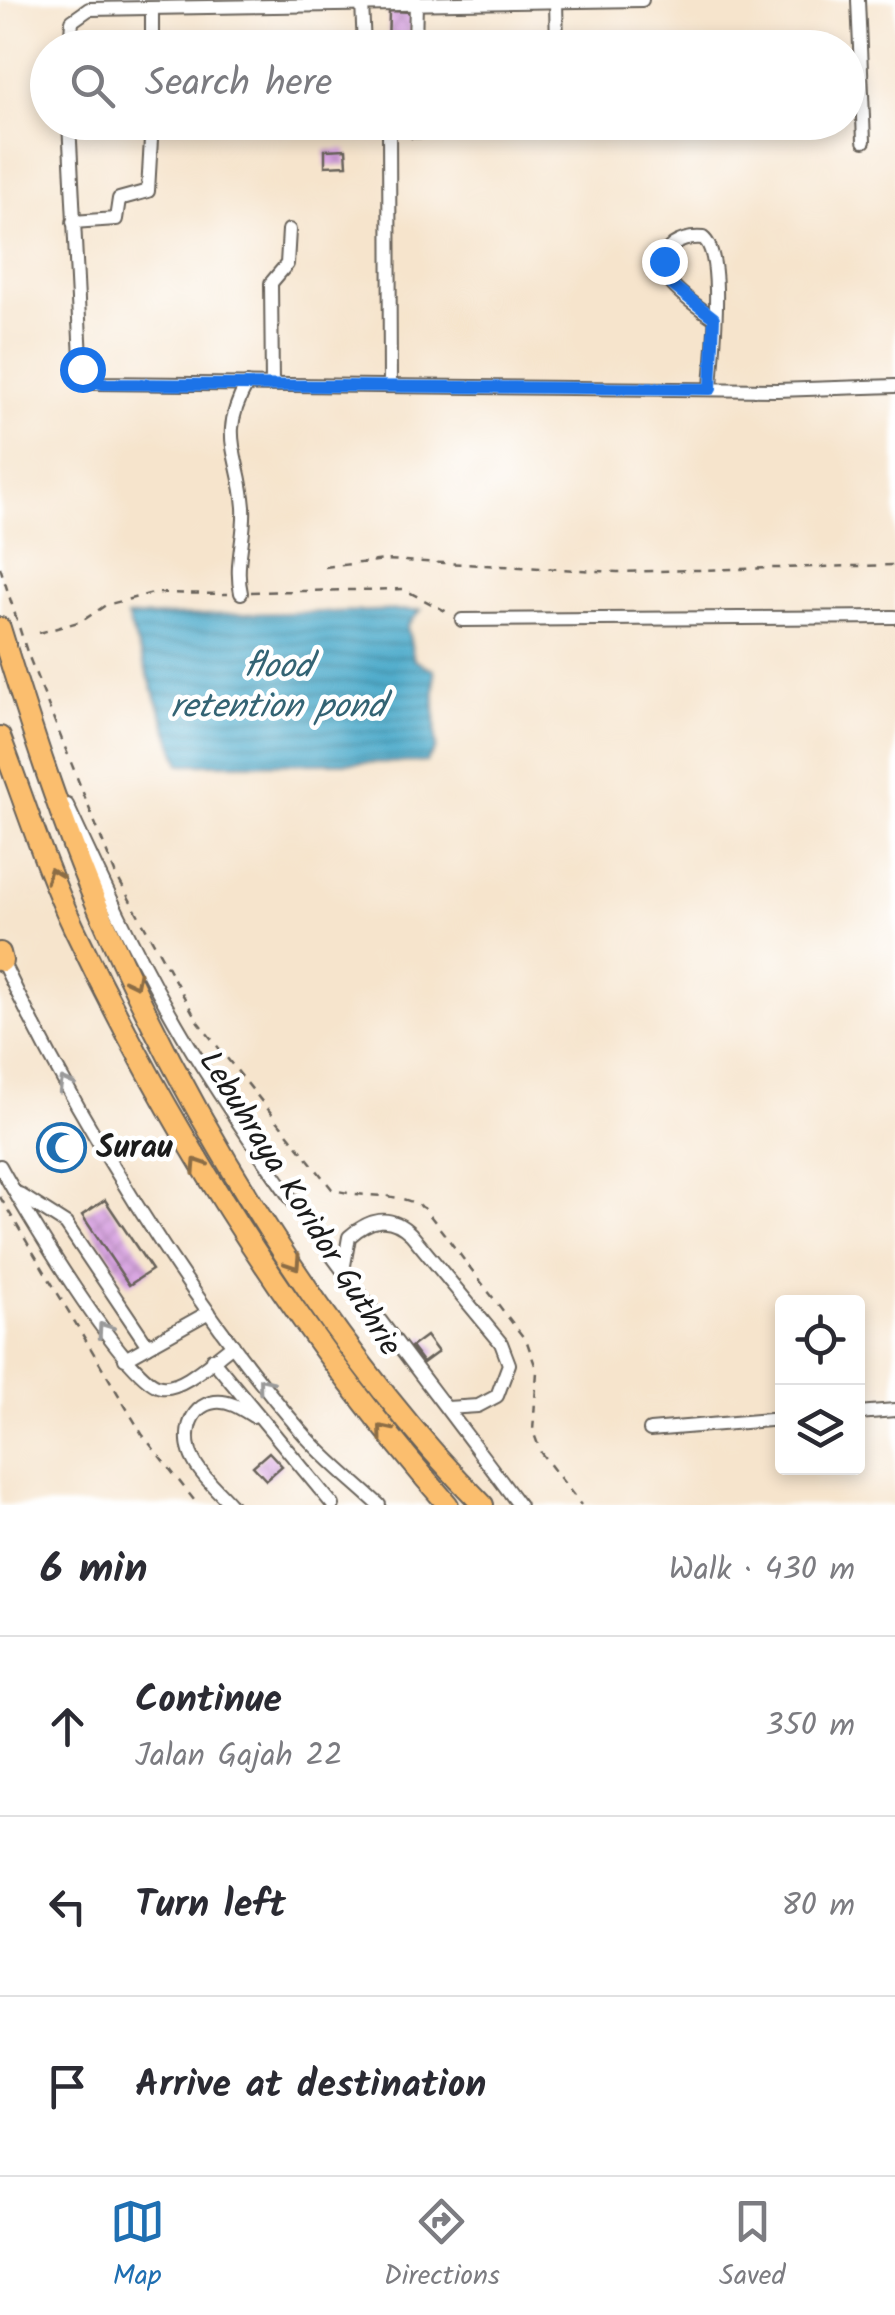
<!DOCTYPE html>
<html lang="en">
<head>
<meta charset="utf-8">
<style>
  body { margin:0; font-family:Kalam,sans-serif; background:#f7f7f7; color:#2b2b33 }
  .controls { position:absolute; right:30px; bottom:30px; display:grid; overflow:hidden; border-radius:10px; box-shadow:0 5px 15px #0003 }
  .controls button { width:90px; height:90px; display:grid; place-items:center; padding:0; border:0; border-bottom:2px solid #e1e1e2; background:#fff; color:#2b2b33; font:50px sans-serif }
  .stop { position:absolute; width:30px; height:30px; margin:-22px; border:8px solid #1a73e8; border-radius:50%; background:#fff }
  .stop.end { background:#1a73e8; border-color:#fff; box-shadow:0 2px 10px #0008 }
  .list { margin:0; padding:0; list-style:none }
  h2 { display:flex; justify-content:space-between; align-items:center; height:130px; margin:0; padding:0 40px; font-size:42px }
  h2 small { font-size:32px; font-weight:400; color:#7c7c81 }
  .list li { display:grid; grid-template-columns:65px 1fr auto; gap:30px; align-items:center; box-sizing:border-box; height:180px; padding:0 40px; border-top:2px solid #e1e1e2 }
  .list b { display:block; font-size:38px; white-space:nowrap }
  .list p { margin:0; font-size:32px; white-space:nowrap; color:#7c7c81 }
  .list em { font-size:32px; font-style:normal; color:#7c7c81 }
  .icon { flex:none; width:55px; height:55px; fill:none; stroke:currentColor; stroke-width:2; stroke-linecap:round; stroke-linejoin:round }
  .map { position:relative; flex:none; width:895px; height:1505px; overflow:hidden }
  .search { position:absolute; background:#fff; box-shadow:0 5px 15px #0003; left:30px; right:30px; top:30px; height:110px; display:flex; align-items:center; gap:25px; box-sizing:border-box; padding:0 35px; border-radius:55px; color:#7c7c81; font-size:38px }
  .sheet { height:670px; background:#fff }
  nav { display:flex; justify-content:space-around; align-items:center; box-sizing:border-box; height:140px; border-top:2px solid #e1e1e2; background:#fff; font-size:28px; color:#7c7c81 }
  nav a { display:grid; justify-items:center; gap:5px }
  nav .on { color:#1f6fb2 }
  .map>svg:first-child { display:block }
  .water { fill:url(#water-rules); stroke:#346474; stroke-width:2.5 }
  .building { fill:url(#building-cross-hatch) }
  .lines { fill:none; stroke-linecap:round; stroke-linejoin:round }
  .minor-casing { stroke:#68625a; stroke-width:16 }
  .highway-casing { stroke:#68625a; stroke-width:24 }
  .path { stroke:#68625a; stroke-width:2.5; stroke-dasharray:8 8; stroke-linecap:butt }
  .minor { stroke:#fff; stroke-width:12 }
  .highway { stroke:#fbbe6e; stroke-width:20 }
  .oneway { stroke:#8c6d45 }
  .oneway2 { stroke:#999 }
  .route { stroke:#1a73e8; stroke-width:12 }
  .labels { text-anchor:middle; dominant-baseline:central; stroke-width:9; stroke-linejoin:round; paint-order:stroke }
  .poi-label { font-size:32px; font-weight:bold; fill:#1c1c1c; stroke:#fff; text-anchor:start }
  .street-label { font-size:32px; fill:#1c1c1c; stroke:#fff }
  .water-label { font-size:35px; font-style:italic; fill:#346474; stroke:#fff }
</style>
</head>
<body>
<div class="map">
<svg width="895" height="1505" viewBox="0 0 895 1505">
  <defs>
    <pattern id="water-rules" width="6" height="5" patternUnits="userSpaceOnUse" patternTransform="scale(2.5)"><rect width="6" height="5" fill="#4dabcb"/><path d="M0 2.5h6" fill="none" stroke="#3f8aa4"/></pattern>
    <pattern id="building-cross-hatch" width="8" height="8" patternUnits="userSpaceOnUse" patternTransform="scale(2.5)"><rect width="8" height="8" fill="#d8a4e1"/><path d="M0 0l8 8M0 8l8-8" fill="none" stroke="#b98dc0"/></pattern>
  </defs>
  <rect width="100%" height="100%" fill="#fff"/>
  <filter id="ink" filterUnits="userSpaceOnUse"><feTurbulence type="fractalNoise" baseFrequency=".01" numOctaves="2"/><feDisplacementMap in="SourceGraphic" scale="20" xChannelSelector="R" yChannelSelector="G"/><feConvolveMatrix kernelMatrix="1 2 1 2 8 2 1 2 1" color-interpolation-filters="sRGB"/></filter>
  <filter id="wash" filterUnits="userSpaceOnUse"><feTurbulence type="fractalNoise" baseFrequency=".0048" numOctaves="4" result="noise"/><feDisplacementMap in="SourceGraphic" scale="40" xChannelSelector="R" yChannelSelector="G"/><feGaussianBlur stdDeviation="2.25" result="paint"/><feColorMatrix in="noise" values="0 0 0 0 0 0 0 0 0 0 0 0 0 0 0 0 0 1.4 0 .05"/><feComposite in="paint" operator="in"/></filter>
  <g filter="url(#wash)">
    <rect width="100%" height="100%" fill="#f6e4cc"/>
    <!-- water -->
    <polygon class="water" points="421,610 407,626 414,660 434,670 436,749 426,762 180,764 127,617"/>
    <g id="blocks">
      <!-- building -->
      <g class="building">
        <polygon points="389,11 412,12 411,48 388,48"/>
        <rect x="421" y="38" width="22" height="10"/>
        <rect x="412" y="122" width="27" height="16"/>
        <polygon points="346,149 347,165 325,166 325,150"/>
        <polygon points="105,1200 152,1270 129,1285 82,1215"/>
        <polygon points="426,1336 438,1352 423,1363 411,1347"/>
        <polygon points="269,1452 282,1466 266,1480 253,1466"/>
      </g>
    </g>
  </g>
  <g filter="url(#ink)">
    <use href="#blocks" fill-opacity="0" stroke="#68625a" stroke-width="2.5"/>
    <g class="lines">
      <defs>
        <g id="minor">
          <polyline points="858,0 864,141"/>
          <polyline points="556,1 557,48"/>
          <polyline points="362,2 364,48"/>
          <polyline points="152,8 152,48"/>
          <polyline points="70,48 72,21 89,9 642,0"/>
          <polyline points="415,48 416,1"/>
          <polyline points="69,122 81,359 86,378 93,383 777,390 895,386"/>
          <polyline points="389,122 390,386"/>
          <polyline points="73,222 116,219 119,199 148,191 152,122"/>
          <polyline points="272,384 271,283 287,264 289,230"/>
          <path d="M711 389C712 359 726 255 703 238 692 237 682 239 673 245 639 271 696 305 714 318"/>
          <path d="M241 593C234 563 246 537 244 507 240 454 217 437 247 384"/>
          <polyline points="462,620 895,617"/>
          <path d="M67 805C108 894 150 985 203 1068 299 1220 412 1361 519 1505"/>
          <path d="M2 961C78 1120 187 1298 301 1431 324 1458 353 1481 379 1505"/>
          <path d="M0 1166C20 1203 127 1383 161 1387 184 1390 214 1358 233 1345"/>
          <polyline points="19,1194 66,1224 148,1346"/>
          <path d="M343 1271 349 1237C369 1219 390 1213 411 1234L501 1343 509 1364 497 1396 478 1406 447 1408"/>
          <polyline points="125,1359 209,1312"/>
          <polyline points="212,1359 333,1505"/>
          <polyline points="858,1413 895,1410"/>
          <polyline points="650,1430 782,1419"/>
          <path d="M231 1505C219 1491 202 1477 194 1461 182 1440 187 1406 215 1402 229 1400 242 1409 253 1416"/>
        </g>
        <g id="highway">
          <path d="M0 628C30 725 61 822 101 915 187 1114 330 1351 483 1505"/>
          <path d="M0 737C24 800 45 867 74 928 173 1137 296 1330 448 1505"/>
          <polyline points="0,953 2,961"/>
        </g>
      </defs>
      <!-- minor casing -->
      <use href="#minor" class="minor-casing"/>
      <!-- highway casing -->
      <use href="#highway" class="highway-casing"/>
      <!-- path -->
      <g class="path">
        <path d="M0 567 27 652 115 873 198 1022 332 1189C363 1200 396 1189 425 1209L527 1342 537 1371 533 1431 541 1453 581 1505"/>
        <polyline points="325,567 386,560 617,572 895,565"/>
        <polyline points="251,592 403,589 451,614"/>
        <polyline points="39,633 82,621 106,605 153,593 228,594"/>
        <polyline points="0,1197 142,1434 198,1505"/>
      </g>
      <!-- minor -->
      <use href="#minor" class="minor"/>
      <!-- highway -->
      <use href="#highway" class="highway"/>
    </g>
    <!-- one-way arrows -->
    <defs><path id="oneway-chevron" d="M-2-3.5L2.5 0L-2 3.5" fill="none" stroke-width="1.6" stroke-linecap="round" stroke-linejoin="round" transform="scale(2.5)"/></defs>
    <g class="oneway">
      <use href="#oneway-chevron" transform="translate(53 875) rotate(-111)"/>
      <use href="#oneway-chevron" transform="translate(134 981) rotate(63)"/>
      <use href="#oneway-chevron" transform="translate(198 1165) rotate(-123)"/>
      <use href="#oneway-chevron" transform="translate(294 1263) rotate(57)"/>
      <use href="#oneway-chevron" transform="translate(384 1431) rotate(-130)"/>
    </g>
    <g class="oneway2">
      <use href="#oneway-chevron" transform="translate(65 1084) rotate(-119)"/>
      <use href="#oneway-chevron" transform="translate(104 1329) rotate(-125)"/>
      <use href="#oneway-chevron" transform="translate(264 1384) rotate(-129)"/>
    </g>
  </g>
  <g class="lines" filter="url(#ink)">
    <!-- route -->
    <polyline class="route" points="82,369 86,378 103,384 711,389 714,318 667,281 664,261"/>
  </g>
  <!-- icons -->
  <defs>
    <symbol id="mosque-ring" viewBox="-11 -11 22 22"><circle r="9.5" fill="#fff" stroke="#1f6fb2" stroke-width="1.5"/><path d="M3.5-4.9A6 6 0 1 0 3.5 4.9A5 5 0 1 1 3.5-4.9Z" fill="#1f6fb2"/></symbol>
  </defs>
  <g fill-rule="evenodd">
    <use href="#mosque-ring" x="34" y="1120" width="55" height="55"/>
  </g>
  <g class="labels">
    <!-- poi labels -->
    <g class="poi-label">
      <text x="96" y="1148">Surau</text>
    </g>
    <!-- street labels -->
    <g class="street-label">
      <text transform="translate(299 1204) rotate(58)">Lebuhraya Koridor Guthrie</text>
    </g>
    <!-- water labels -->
    <g class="water-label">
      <text x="278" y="668">flood<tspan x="278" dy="40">retention pond</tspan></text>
    </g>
  </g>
</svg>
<div class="controls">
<button><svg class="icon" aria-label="locate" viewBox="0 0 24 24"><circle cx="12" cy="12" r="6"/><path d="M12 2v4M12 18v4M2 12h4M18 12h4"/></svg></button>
<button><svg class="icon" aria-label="layers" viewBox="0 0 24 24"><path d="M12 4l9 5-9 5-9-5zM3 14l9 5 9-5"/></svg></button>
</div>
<div class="stop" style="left:82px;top:369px"></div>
<div class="stop end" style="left:664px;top:261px"></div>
<div class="search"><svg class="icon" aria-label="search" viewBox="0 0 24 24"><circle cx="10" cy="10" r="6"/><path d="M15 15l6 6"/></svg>Search here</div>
</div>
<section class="sheet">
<h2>6 min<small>Walk · 430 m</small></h2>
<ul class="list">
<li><svg class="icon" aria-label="ahead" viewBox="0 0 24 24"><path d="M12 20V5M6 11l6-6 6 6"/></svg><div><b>Continue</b><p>Jalan Gajah 22</p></div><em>350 m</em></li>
<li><svg class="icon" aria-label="left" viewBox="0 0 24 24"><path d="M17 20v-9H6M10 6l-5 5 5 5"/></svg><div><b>Turn left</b></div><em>80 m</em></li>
<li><svg class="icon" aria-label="arrive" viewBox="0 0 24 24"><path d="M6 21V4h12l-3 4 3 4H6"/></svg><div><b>Arrive at destination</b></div></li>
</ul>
</section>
<nav>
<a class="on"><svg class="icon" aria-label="map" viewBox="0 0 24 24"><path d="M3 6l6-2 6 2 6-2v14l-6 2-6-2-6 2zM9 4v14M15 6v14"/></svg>Map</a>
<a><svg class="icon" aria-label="directions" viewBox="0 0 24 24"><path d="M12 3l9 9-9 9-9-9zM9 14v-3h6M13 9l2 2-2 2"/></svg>Directions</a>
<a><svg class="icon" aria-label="saved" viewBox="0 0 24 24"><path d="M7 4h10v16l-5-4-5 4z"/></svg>Saved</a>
</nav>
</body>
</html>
